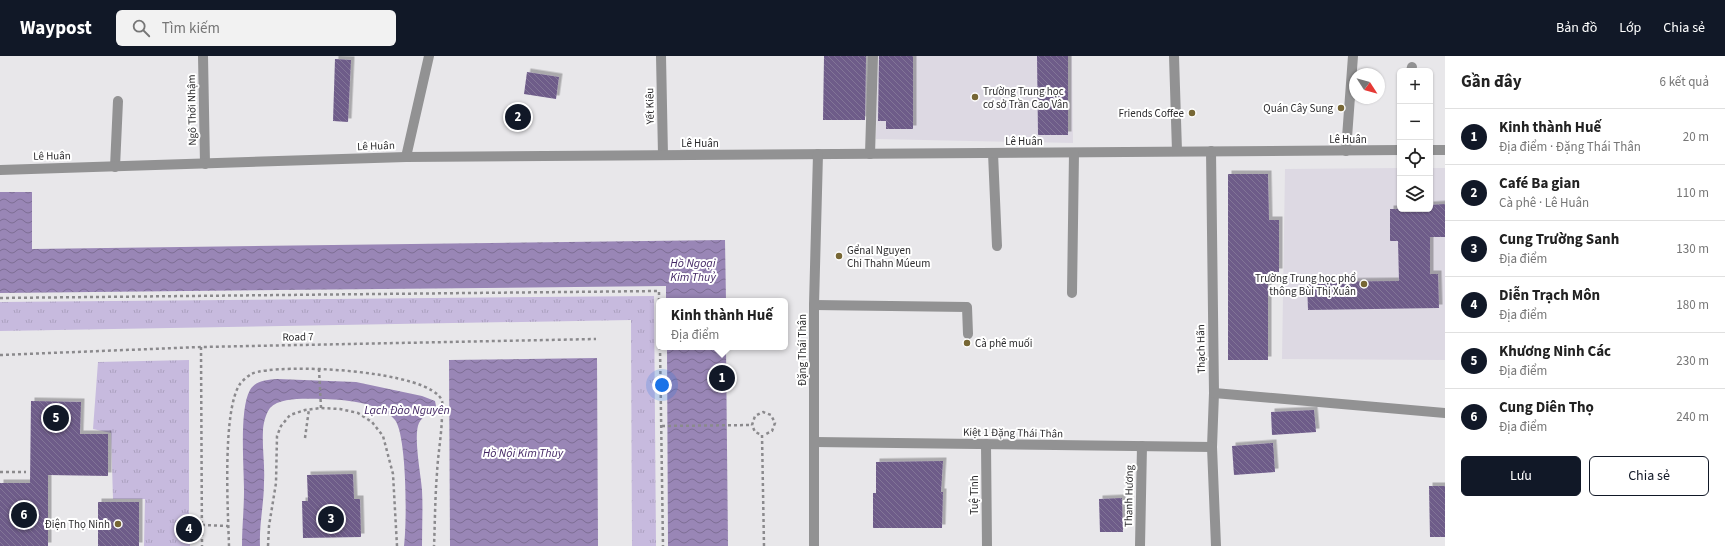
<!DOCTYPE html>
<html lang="vi">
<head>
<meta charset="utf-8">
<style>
  body { margin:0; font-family:"Source Sans 3",sans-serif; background:#f2f2f2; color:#222 }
  .controls { position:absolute; right:12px; top:12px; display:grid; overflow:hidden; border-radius:6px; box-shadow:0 1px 3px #0004 }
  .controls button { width:36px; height:36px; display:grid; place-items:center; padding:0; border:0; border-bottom:1px solid #e0e0e0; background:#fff; color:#222; font:20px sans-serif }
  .compass { position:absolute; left:1349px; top:12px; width:36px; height:36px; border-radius:50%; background:#fff; box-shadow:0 1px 3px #0004; rotate:126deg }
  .you { position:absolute; left:662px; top:329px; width:14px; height:14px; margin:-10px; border:3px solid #fff; border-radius:50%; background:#1a73e8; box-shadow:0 0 0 6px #1a73e833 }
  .badge { display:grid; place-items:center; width:26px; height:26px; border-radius:50%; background:#111827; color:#fff; font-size:13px; font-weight:700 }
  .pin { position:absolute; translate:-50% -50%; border:2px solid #fff; box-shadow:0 1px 4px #0006 }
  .popup { position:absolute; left:656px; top:242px; width:132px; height:52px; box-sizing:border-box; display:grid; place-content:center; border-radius:6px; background:#fff; filter:drop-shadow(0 1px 3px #0005); font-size:13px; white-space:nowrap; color:#767676 }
  .popup b { font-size:15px; color:#222 }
  .popup::after { content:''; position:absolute; left:50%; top:100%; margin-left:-8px; border:8px solid transparent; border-top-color:#fff }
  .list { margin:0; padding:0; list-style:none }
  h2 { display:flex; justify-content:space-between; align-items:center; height:52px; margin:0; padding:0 16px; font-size:17px }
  h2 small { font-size:13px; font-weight:400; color:#767676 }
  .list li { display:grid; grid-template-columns:26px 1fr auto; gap:12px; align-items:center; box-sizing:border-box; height:56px; padding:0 16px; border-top:1px solid #e0e0e0 }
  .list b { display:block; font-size:15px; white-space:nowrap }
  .list p { margin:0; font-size:13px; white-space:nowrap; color:#767676 }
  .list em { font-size:13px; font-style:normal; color:#767676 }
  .actions { display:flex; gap:8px; padding:12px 16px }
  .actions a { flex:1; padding:9px 0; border:1px solid #111827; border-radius:6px; text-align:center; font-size:14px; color:#111827 }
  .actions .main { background:#111827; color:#fff }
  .icon { flex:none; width:22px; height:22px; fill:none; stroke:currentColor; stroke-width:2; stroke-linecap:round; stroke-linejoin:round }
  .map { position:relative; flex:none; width:1445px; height:490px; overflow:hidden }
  header { display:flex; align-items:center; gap:24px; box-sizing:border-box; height:56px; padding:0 20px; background:#111827; color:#fff }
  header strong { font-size:19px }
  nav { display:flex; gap:22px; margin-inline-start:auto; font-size:14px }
  .search { width:280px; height:36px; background:#f2f2f2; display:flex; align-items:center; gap:10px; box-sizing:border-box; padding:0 14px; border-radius:6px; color:#767676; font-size:15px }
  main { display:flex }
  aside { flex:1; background:#fff }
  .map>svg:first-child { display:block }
  .built { fill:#ddd9e3 }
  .grass { fill:url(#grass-tufts) }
  .water { fill:url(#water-waves) }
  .building { fill:url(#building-back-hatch); filter:url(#shadow) }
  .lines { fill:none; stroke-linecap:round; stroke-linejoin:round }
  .path { stroke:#8b8a8d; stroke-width:2.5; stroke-dasharray:3 3; stroke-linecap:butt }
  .minor { stroke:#929293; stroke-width:10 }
  .poi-dot { fill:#776735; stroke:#fff; stroke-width:1.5 }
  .labels { text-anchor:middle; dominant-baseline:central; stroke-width:4; stroke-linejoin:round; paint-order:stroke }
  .poi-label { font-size:11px; fill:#2d2c2e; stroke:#fff; text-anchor:end }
  .street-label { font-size:11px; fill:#2d2c2e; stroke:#fff }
  .water-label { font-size:12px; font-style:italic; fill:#432764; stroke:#fff }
</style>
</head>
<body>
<header>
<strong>Waypost</strong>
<div class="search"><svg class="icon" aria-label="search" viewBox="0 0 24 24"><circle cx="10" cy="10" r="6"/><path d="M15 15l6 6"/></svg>Tìm kiếm</div>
<nav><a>Bản đồ</a><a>Lớp</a><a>Chia sẻ</a></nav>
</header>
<main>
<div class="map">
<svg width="1445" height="490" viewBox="0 0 1445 490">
  <defs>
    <pattern id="grass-tufts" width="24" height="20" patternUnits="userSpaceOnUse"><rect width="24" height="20" fill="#c7bade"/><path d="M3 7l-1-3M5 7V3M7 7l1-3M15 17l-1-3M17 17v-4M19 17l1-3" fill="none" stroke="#aba0bf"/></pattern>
    <pattern id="water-waves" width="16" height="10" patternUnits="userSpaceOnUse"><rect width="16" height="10" fill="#9986b6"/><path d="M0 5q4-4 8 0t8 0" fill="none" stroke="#7d6e94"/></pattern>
    <pattern id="building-back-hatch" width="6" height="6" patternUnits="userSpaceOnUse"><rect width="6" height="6" fill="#6e5b89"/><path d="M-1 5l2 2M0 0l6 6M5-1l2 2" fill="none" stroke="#827497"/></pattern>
    <filter id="shadow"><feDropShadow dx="3.5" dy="-3.5" stdDeviation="0" flood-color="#0004"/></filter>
  </defs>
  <rect width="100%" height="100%" fill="#e8e7ea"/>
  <!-- built -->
  <g class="built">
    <polygon points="878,0 1072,0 1073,87 876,83"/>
    <polygon points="1400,112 1400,153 1430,153 1430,112 1445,112 1445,304 1282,303 1285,113"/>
  </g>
  <!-- grass -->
  <g class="grass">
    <polygon points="654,240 656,490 632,490 631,264 0,275 0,246"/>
    <polygon points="189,304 189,466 186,480 190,480 190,490 144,490 145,443 113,443 111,377 93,373 98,306"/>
  </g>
  <!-- water -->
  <g class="water">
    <polygon points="0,136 32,136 32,193 725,184 726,245 666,245 666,230 0,237"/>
    <polygon points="667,291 726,291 728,490 668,490"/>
    <polygon points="597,302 598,490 450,490 449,304"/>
    <path d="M277 323 356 326 422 340 435 345 436 350C431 358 423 359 419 367 413 379 421 419 422 434 423 453 422 471 422 490H404C407 468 407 380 395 364 381 346 341 343 320 343 307 343 280 341 270 352 266 357 263 368 263 375 262 392 265 409 264 426 264 448 259 468 260 490H242C242 472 244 453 244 435 244 411 239 353 250 334 256 324 267 324 277 323Z"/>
  </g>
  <!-- building -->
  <g class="building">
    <polygon points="824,0 866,0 865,64 823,64"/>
    <polygon points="879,0 913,0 913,73 886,73 886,65 878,65"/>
    <polygon points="1037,0 1068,0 1068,79 1038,79"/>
    <polygon points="335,3 351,4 348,66 333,65"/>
    <polygon points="527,16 559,21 556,43 524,38"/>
    <polygon points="1228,118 1268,118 1269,164 1279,164 1279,216 1268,216 1268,304 1228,304"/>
    <polygon points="1445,148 1445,181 1430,181 1430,218 1438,218 1439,252 1308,254 1307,226 1399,225 1398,185 1390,185 1390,153 1430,153 1430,149"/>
    <polygon points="31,345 81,346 80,378 108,378 108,420 48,419 48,490 0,490 0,427 30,427"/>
    <polygon points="1314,354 1316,376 1272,379 1271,356"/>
    <polygon points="1273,387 1275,416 1234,419 1232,390"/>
    <polygon points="943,405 941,436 943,436 942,472 873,472 873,437 876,437 876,406"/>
    <polygon points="353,418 354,443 360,443 361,481 303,482 302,445 308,445 307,419"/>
    <polygon points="1429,430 1445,430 1445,481 1430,481"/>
    <polygon points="1122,442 1123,476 1100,476 1099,443"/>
    <rect x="98" y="446" width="41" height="44"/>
    <polygon points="178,465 193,466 192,480 178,480"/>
  </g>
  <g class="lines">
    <!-- path -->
    <g class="path">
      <polyline points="0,242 659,235 659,251"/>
      <polyline points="201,291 202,490"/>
      <polyline points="660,291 663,490"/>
      <polyline points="0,299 201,291 596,283"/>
      <polyline points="319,313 321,352"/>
      <polyline points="662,370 752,369"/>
      <polyline points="305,382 309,353"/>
      <polyline points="0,416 26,416"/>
      <polyline points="202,469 228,470"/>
      <path d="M229 490C228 456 222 354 240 328 242 325 248 320 251 318 278 306 432 314 442 345 443 349 442 354 442 357 442 377 438 397 437 417 435 442 435 466 434 490"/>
      <polyline points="268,490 269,470 276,427 277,380 281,370 290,359 305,354 321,352 340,353 358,357 372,366 383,380 393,418 397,490"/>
      <polyline points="764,490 762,379 755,376 752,369 755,360 763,356 771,359 775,367 772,375 764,379"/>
    </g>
    <!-- minor -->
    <g class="minor">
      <polyline points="203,0 205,108"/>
      <polyline points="661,0 663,99"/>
      <polyline points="1174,0 1177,95"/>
      <polyline points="1411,15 1412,11"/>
      <polyline points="1430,94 1445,94"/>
      <polyline points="1211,95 1214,337 1212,391 1216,490"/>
      <polyline points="1346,95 1353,0"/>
      <polyline points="993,97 997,190"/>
      <polyline points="870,98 873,0"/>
      <polyline points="406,101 429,0"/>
      <polyline points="115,111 118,45"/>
      <polyline points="0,114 406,101 1400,94"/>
      <polyline points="1072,237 1074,97"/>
      <polyline points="814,249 967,251 968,278"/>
      <polyline points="1214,337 1445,357"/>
      <polyline points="815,386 1212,391"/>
      <polyline points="986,388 987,490"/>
      <polyline points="814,490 814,249 818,98"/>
      <polyline points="1140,490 1142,390"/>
    </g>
  </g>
  <!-- markers -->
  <g class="poi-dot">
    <circle cx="975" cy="41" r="4"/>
    <circle cx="1341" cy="52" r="4"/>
    <circle cx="1192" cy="57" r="4"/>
    <circle cx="839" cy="200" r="4"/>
    <circle cx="1364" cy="228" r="4"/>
    <circle cx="967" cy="287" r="4"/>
    <circle cx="118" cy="468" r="4"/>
  </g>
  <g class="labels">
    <!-- poi labels -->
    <g class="poi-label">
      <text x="983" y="35" text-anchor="start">Trường Trung học<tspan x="983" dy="13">cơ sở Trần Cao Vân</tspan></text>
      <text x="1333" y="52">Quán Cây Sung</text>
      <text x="1184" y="57">Friends Coffee</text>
      <text x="847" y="194" text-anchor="start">Gểnal Nguyen<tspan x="847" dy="13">Chi Thahn Múeum</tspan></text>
      <text x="1356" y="222">Trường Trung học phổ<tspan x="1356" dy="13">thông Bùi Thị Xuân</tspan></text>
      <text x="975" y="287" text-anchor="start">Cà phê muối</text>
      <text x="110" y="468">Điện Thọ Ninh</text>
    </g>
    <!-- street labels -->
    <g class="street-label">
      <text transform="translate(650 50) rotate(-91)">Yết Kiêu</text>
      <text transform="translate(192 54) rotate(-91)">Ngô Thời Nhậm</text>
      <text x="1348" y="83">Lê Huân</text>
      <text x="1024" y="85">Lê Huân</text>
      <text x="700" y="87">Lê Huân</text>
      <text transform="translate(376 90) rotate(-2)">Lê Huân</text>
      <text transform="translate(52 100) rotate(-1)">Lê Huân</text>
      <text transform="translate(298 281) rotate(-1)">Road 7</text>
      <text transform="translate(1201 293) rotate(-91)">Thạch Hãn</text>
      <text transform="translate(802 294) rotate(-90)">Đặng Thái Thân</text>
      <text transform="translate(1013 377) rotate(1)">Kiệt 1 Đặng Thái Thân</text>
      <text transform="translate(974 439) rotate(-90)">Tuệ Tĩnh</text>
      <text transform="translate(1129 440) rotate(-89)">Thanh Hương</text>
    </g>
    <!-- water labels -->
    <g class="water-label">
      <text x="693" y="207">Hồ Ngoại<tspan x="693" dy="14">Kim Thuỷ</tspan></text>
      <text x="407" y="354">Lạch Đào Nguyên</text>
      <text x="523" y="397">Hồ Nội Kim Thủy</text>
    </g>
  </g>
</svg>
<div class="controls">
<button>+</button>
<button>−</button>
<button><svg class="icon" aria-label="locate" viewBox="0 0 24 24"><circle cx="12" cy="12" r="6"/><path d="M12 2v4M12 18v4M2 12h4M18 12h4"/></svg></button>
<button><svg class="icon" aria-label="layers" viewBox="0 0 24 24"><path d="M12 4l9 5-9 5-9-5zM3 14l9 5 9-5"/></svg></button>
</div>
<svg class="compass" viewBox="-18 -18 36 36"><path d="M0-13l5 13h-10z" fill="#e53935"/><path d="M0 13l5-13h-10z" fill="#767676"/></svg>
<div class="you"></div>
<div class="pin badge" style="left:722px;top:322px">1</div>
<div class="popup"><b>Kinh thành Huế</b>Địa điểm</div>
<div class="pin badge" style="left:518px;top:61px">2</div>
<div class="pin badge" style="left:331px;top:463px">3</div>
<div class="pin badge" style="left:189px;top:473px">4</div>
<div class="pin badge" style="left:56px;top:362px">5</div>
<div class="pin badge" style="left:24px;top:459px">6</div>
</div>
<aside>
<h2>Gần đây<small>6 kết quả</small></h2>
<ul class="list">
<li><span class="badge">1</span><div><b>Kinh thành Huế</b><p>Địa điểm · Đặng Thái Thân</p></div><em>20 m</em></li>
<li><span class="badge">2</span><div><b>Café Ba gian</b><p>Cà phê · Lê Huân</p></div><em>110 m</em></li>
<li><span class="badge">3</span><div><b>Cung Trường Sanh</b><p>Địa điểm</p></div><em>130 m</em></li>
<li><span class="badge">4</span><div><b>Diễn Trạch Môn</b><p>Địa điểm</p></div><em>180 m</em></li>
<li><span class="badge">5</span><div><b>Khương Ninh Các</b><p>Địa điểm</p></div><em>230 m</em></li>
<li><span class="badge">6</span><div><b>Cung Diên Thọ</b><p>Địa điểm</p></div><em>240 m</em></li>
</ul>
<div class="actions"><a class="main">Lưu</a><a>Chia sẻ</a></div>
</aside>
</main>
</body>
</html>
